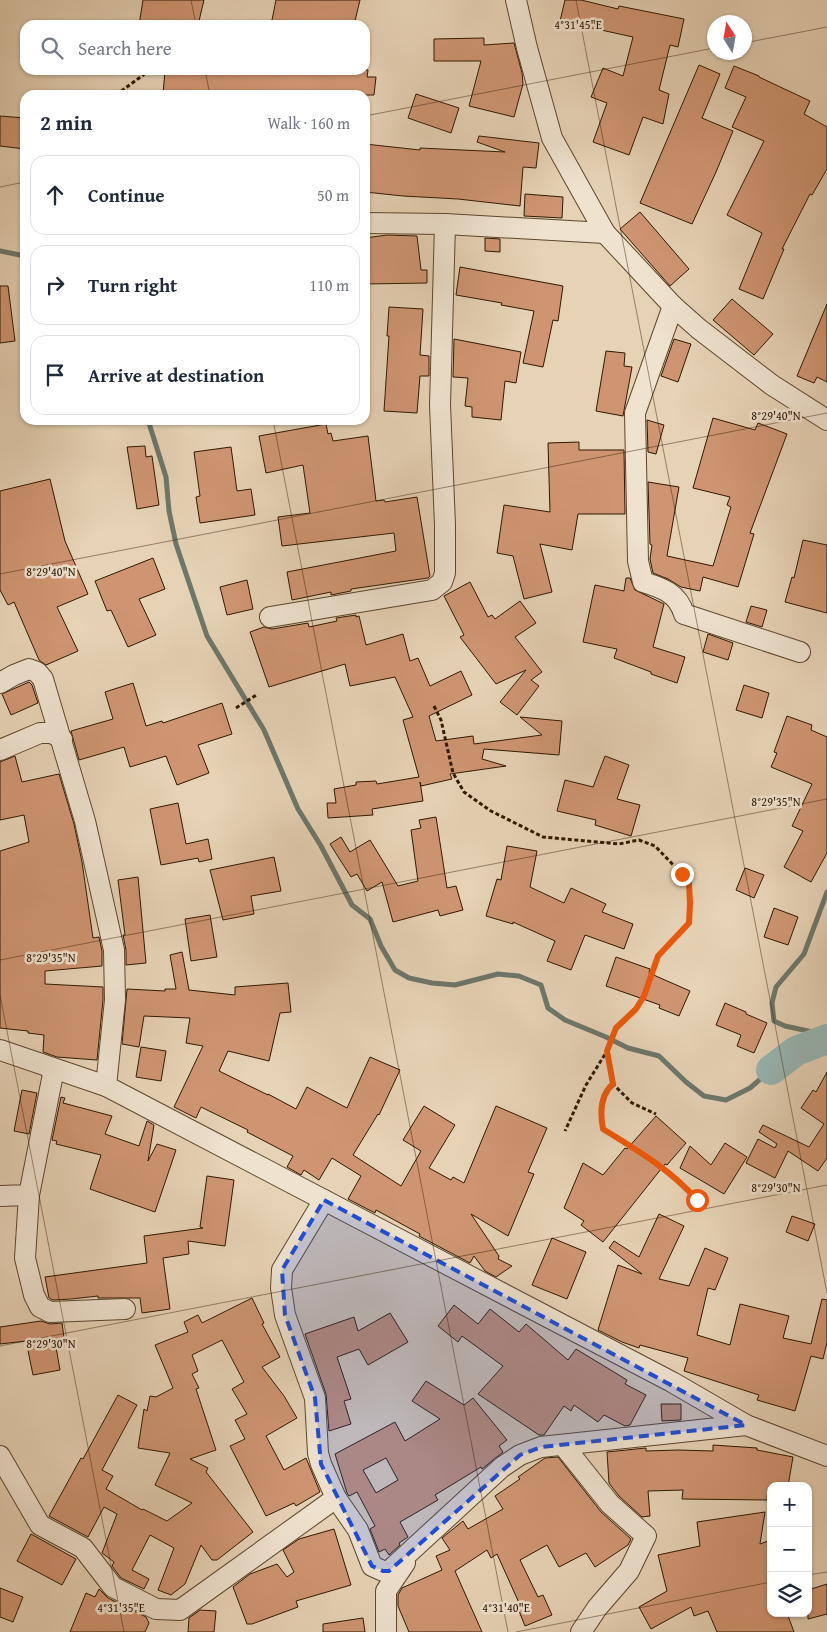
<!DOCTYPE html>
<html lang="en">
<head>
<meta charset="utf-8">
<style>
  body { margin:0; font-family:"Gentium Book Plus",serif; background:#f6f6f7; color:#1f2937 }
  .controls { position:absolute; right:15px; bottom:15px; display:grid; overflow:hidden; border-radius:10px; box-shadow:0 1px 4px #0004 }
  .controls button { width:45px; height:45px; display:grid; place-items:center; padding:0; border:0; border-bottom:1px solid #e0e1e3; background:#fff; color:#1f2937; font:25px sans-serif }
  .compass { position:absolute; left:707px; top:15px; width:45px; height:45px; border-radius:50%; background:#fff; box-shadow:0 1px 4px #0004; rotate:349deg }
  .stop { position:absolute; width:15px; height:15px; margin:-11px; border:4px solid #ea580c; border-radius:50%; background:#fff }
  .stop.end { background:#ea580c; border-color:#fff; box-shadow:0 1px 5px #0008 }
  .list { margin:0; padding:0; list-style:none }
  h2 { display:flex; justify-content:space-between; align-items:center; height:65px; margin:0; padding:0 20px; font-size:21px }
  h2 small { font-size:16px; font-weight:400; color:#747a83 }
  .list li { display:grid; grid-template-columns:32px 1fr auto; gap:15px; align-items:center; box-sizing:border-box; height:80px; margin:0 10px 10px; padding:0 10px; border:1px solid #e0e1e3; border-radius:15px }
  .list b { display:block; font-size:19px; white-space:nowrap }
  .list em { font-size:16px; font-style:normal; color:#747a83 }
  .icon { flex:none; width:28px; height:28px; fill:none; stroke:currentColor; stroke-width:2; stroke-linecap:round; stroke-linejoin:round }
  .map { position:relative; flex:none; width:827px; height:1632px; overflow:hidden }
  .search { position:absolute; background:#fff; box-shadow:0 1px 4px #0004; left:20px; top:20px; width:350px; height:55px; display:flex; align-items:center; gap:12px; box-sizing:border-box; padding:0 18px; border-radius:15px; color:#747a83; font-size:19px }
  .panel { position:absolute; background:#fff; box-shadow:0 1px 4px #0004; left:20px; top:90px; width:350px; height:335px; border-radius:15px }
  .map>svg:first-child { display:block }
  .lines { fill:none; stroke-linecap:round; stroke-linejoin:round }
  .stream { stroke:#6d776c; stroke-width:5 }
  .river { stroke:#97b6b4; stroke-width:30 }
  .building { fill:#cf9572; stroke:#2f1800; fill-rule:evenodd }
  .minor-casing { stroke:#5d462d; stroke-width:22 }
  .path { stroke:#2f1800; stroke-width:3; stroke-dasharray:4 2.5; stroke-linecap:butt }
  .minor { stroke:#efe2cf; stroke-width:20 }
  .route { stroke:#ea580c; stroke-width:6 }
  .marked { fill:#1d4ed8; fill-opacity:0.2; stroke:#1d4ed8; stroke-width:4; stroke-dasharray:10 6; stroke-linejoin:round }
  .ticks { fill:none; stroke:#2f1800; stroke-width:1; stroke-opacity:0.45 }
  .ticks-label { font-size:12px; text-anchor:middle; fill:#2f1800; stroke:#efe2cf; stroke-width:5; stroke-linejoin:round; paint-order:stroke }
</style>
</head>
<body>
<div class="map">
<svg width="827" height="1632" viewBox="0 0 827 1632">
  <rect width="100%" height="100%" fill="#e6d2b5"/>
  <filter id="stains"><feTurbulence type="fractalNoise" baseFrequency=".004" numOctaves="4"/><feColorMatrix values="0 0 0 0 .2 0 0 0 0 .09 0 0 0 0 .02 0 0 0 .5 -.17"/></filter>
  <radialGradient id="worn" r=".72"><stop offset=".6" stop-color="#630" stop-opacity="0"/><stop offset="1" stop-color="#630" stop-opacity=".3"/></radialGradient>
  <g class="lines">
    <!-- stream -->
    <g class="stream">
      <polyline points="0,251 25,256"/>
      <polyline points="148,420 166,477 169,511 176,544 207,636 264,730 298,809 321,846 352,905 370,919 381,946 395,970 409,978 432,983 455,985 498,974 519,976 541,985 548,1008 565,1020 606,1037 628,1048 659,1056 686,1082 704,1096 726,1100 750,1088 771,1070"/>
      <polyline points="827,892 804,954 776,987 772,1003 774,1021 785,1026 827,1035"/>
    </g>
    <!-- river -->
    <polyline class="river" points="771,1070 796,1051 827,1039"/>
  </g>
  <!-- building -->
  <g class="building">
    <polygon points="143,0 204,0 198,25 139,25"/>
    <polygon points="276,0 360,0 354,25 271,25"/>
    <polygon points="565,0 581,0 618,9 619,6 684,19 678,47 670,45 659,90 669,94 663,124 643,117 629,155 593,142 607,103 591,97 603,68 623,76 633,37 560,21"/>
    <polygon points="484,38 484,45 514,43 522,73 523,84 514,117 469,106 481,61 434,61 434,39"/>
    <polygon points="699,65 720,74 702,118 733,131 716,172 692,224 640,203"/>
    <polygon points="734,66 759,76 759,77 810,101 804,114 827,127 827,169 812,195 810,194 782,249 784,249 763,299 739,289 762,233 727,215 764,141 732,127 746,97 725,88"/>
    <polygon points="165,70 368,70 367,77 376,77 374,95 163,95"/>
    <polygon points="416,94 459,108 451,133 408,118"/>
    <polygon points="0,116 25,118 25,149 0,146"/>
    <polygon points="479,136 539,143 536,168 523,167 520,206 458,199 403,196 365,192 365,144 420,150 420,148 505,152 477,142"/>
    <polygon points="525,194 563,197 562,218 524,216"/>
    <polygon points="640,212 689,269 670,286 620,229"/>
    <polygon points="387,235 417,236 421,270 427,270 427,283 365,284 365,238"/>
    <polygon points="485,238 500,239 500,252 485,251"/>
    <polygon points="460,267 563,286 558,321 553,320 543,367 523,363 534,311 501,305 502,303 456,295"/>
    <polygon points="0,286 8,286 15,341 0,343"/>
    <polygon points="732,299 773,334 754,355 713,320"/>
    <polygon points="827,304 827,382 817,377 814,383 797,376"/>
    <polygon points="389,307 423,309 420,355 429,356 429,376 420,376 417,413 384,411 389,336 387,336"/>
    <polygon points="454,339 521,352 516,383 505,381 501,420 472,417 472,407 465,406 468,378 453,377"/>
    <polygon points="674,339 691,344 678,382 661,376"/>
    <polygon points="606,351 625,353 624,366 632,367 623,416 596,411"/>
    <polygon points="713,418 755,430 758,423 787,434 750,533 754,534 738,587 703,577 700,591 681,587 668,579 653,573 650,559 652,545 650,544 648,482 679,487 667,556 713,566 731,507 727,505 730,497 693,488"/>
    <polygon points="647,420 664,425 656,454 648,452"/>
    <polygon points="326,424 328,434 331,433 333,441 368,436 376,501 384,500 385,502 417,497 430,576 428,578 351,589 351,591 331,595 331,592 292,600 287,572 396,551 394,533 282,546 278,517 310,513 303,465 266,473 259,436"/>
    <polygon points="579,442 579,450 624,450 625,514 578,514 572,550 540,544 552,592 524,599 513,556 497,553 504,505 550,512 548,443"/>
    <polygon points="145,446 146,457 152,456 159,505 137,509 127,447"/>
    <polygon points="231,447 237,491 251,489 255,515 200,523 196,497 200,496 194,452"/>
    <polygon points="50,479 65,541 88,594 57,607 78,651 46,665 39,660 14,602 8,605 0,590 0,491"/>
    <polygon points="803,540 827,545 827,613 785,602 792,577 794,578"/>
    <polygon points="153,558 165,589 139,599 156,635 128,647 111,610 107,611 95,581"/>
    <polygon points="626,578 630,578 635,590 664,604 653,647 685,657 677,683 651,674 651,672 614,658 617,649 583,642 595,585 624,591"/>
    <polygon points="247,580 253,609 227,615 220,587"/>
    <polygon points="470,582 488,617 492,615 495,619 520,601 536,623 515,637 542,672 531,680 539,686 517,715 500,702 526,670 496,684 460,637 464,635 444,596"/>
    <polygon points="751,606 767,610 762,627 746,622"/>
    <polygon points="356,615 356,617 359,616 366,645 403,634 410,661 418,658 430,686 461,671 472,695 429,716 436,741 473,736 474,744 542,735 520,717 562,721 559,755 484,749 482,759 506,766 450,774 452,779 421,786 420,782 423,801 372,809 373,815 328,818 327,803 336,803 334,789 356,785 356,782 376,781 377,784 419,777 403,720 413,717 395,677 350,686 345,664 269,687 250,632 264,627 272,629 308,623 309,627 337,621 336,618"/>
    <polygon points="708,634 733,643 728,660 703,652"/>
    <polygon points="29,682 32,685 38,703 11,715 2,694"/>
    <polygon points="133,683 146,726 162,721 163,723 222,703 232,734 198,745 209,773 177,785 166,756 130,767 124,747 79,760 71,731 113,719 105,692"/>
    <polygon points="744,685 769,693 762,718 736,710"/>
    <polygon points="787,716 812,725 811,730 827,737 827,853 811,882 784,867 803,831 792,826 812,784 771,767 777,753 774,752"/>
    <polygon points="15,756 22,782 59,774 74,824 82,862 93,938 99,937 102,951 102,966 45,971 45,984 103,987 103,1000 97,1060 57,1057 43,1052 44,1035 28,1033 28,1031 0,1028 0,851 29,842 24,815 0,820 0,762"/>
    <polygon points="605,756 629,765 617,799 640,805 631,836 595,825 596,820 557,811 565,780 593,787"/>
    <polygon points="178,803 186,844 208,839 212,859 199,862 198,858 161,865 150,809"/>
    <polygon points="436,817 447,888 456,886 463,910 440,916 438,910 393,922 382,882 367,891 357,874 351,877 330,844 341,837 350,852 370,840 398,886 418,881 411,830 421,828 419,820"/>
    <polygon points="507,846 537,851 530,887 564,903 571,888 606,904 602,912 633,924 624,949 585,935 571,970 547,961 555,941 513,922 513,924 486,916 497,879 501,880"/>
    <polygon points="274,857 281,891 251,896 254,914 223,920 210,870"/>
    <polygon points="745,868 764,875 754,898 736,890"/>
    <polygon points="138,877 146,963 126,965 126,950 123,935 125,935 118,880"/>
    <polygon points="774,908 798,917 788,945 764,937"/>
    <polygon points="210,915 217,957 191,961 185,919"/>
    <polygon points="182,952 189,990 235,995 235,987 288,983 291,1012 280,1013 269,1061 228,1051 219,1071 268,1095 268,1094 296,1109 307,1087 347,1108 370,1057 400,1070 379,1115 378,1114 353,1155 401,1186 421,1151 403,1140 424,1106 455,1125 429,1168 451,1180 453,1177 464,1183 496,1106 547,1128 528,1172 534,1174 508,1236 471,1214 499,1256 498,1259 512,1266 496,1277 485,1271 474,1256 470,1263 419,1236 420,1234 376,1210 375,1213 348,1199 361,1176 332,1158 319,1180 304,1170 301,1175 287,1167 293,1156 247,1132 248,1130 201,1107 196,1118 174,1107 203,1046 186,1043 190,1018 144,1016 139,1047 122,1044 127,989 165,991 165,989 176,989 170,955"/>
    <polygon points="616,957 650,969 649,973 690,991 679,1016 659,1008 660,1005 606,986"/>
    <polygon points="725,1003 746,1012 746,1014 767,1023 754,1053 737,1046 741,1035 716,1025"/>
    <polygon points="141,1047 166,1051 161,1081 136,1077"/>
    <polygon points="827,1072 827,1158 818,1171 788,1151 775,1178 746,1163 758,1139 775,1148 777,1144 759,1132 763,1125 809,1147 824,1124 801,1108 813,1090 816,1092"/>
    <polygon points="22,1090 37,1093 29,1134 14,1131"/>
    <polygon points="61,1097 65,1098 63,1103 112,1116 105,1134 139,1146 147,1121 154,1125 148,1161 157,1144 176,1150 155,1212 90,1189 101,1155 56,1144 57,1141 52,1140"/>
    <polygon points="656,1116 686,1143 667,1165 665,1164 603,1242 581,1225 584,1221 564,1208 583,1163 603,1175 625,1148 627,1149"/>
    <polygon points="725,1143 747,1157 724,1194 680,1168 690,1146 711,1165"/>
    <polygon points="207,1176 234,1180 225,1246 188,1241 189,1254 163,1258 170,1309 142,1313 140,1298 98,1298 98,1296 71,1299 53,1300 49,1298 45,1277 147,1263 144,1236 203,1228 200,1227"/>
    <polygon points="659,1214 684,1226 659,1279 689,1286 705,1248 728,1258 715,1290 708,1288 697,1335 730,1345 740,1304 789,1316 783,1338 811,1344 822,1299 827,1300 827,1342 823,1359 811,1356 795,1411 757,1400 759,1395 684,1371 688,1358 640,1345 639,1348 622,1342 598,1330 618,1265 642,1274 609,1248 614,1241 639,1257"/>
    <polygon points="792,1216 815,1224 808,1241 786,1232"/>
    <polygon points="552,1238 586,1252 567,1299 532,1285"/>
    <polygon points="252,1298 264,1323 262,1324 280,1357 262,1367 284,1396 297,1418 266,1436 284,1470 306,1458 320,1492 296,1506 294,1503 266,1516 230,1446 245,1439 235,1420 247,1414 232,1389 244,1382 222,1340 192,1355 198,1371 192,1374 199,1388 196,1389 216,1450 190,1459 208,1468 206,1472 253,1532 217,1560 212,1560 201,1545 185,1584 171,1595 158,1590 174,1548 150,1535 132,1570 149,1579 144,1589 121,1578 112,1566 114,1562 102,1553 117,1514 104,1507 88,1537 49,1516 81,1458 83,1459 118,1395 137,1405 102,1470 113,1476 106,1489 142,1510 143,1509 167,1521 192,1503 155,1485 170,1453 138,1448 144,1409 147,1411 150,1396 156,1397 173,1388 155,1345 188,1332 184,1322 198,1315 202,1323"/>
    <polygon points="454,1305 478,1324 490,1309 519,1332 526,1324 568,1360 576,1349 627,1380 625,1384 646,1395 630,1425 625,1426 604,1415 598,1422 574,1405 571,1411 564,1406 544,1435 539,1435 478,1394 503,1366 462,1336 458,1342 438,1326"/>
    <polygon points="390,1313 408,1342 368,1365 359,1349 337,1357 351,1399 344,1401 351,1424 329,1431 326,1394 305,1334 354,1317 358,1331"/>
    <polygon points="41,1321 50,1324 62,1323 65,1345 56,1347 60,1370 33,1375 26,1341 0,1344 0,1327"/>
    <path d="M426 1381 464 1405 473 1398 507 1440 499 1446 503 1452 482 1469 481 1467 435 1495 438 1500 400 1522 408 1537 399 1543 400 1545 389 1555 385 1549 379 1552 370 1529 375 1526 357 1492 349 1496 347 1493 335 1454 395 1422 405 1441 440 1419 412 1401ZM386 1458 398 1480 376 1493 363 1470Z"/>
    <polygon points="661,1404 681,1404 681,1420 662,1421"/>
    <polygon points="713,1445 757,1448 757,1450 793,1457 788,1486 771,1486 771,1491 768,1490 767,1500 682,1499 683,1490 648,1491 650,1516 642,1517 619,1496 609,1483 607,1452 646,1448 646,1451 678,1450 713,1451"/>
    <polygon points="558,1457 601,1512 631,1539 628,1545 595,1567 586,1553 559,1567 547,1545 520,1560 538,1597 543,1595 552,1615 525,1626 517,1606 520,1605 497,1554 491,1558 487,1550 455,1571 482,1632 409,1632 398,1606 398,1595 402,1588 442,1570 436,1556 450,1550 442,1538 463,1521 468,1529 503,1509 495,1496 520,1479 518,1477 545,1458"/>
    <polygon points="765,1512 760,1544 771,1540 771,1613 787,1613 794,1632 717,1632 708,1611 694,1616 691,1607 651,1629 639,1607 667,1591 658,1555 700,1546 697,1522"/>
    <polygon points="334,1529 351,1585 296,1601 298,1607 252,1624 247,1624 233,1587 250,1574 277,1564 287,1577 294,1572 283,1550 299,1539"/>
    <polygon points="31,1534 76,1559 62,1585 17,1561"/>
    <polygon points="827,1584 827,1614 808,1619 808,1590"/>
    <polygon points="0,1588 23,1597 13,1622 0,1617"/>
    <polygon points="99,1589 108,1598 146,1617 149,1623 145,1632 70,1632 86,1593 95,1597"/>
    <polygon points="200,1610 216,1611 214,1632 188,1632 189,1618"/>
    <polygon points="363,1618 365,1632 323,1632 323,1624"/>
  </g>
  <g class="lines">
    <defs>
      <g id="minor">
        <polyline points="516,0 527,48 552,138 605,233 673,306 699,329 772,385 827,420"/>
        <polyline points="365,223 445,224 605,233"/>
        <path d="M673 306 635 413 638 561 643 582C662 588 678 593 684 614L800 652"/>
        <polyline points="270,617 432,590 442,582 445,573 445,525 440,405 445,224"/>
        <polyline points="0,683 14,675 29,669 37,672 43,679 85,821 114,950 115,1000 106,1086"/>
        <polyline points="0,750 40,733 52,733 62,739"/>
        <polyline points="0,1050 106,1086 672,1382 746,1425 827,1456"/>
        <polyline points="29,1195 25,1258 34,1295 40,1307 50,1312 125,1309"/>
        <polyline points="0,1196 29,1195 54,1069"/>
        <polyline points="324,1200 282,1270 281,1288 285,1315 315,1398 318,1453 321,1464 336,1498 358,1530 372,1566 383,1571 389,1571 502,1467 520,1455 541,1447 746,1425"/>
        <polyline points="563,1445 610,1504 646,1536 629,1571 597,1608 581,1632"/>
        <polyline points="0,1456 40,1525 83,1548 113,1587 156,1609 180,1610 336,1498"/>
        <polyline points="386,1632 386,1591 405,1563"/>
      </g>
    </defs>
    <!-- minor casing -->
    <use href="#minor" class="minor-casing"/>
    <!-- path -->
    <g class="path">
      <polyline points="116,95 150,70"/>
      <polyline points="434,706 441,720 453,773 464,792 491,811 543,837 619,844 639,840 655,846 682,874 689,884 690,903 689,923 659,956 644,995 636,1009 616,1028 607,1051 586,1085 565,1131"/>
      <polyline points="236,708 258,694"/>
      <polyline points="607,1051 613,1084 632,1103 656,1114"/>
      <path d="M613 1084C600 1095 600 1113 603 1129 637 1150 671 1170 697 1200"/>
    </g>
    <!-- minor -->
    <use href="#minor" class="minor"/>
  </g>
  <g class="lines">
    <!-- route -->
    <path class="route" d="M682 874 689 884 690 903 689 923 658 956 644 996 636 1009 616 1028 607 1051 613 1084C600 1095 600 1113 603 1129 637 1150 671 1170 697 1200"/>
  </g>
  <!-- marked area -->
  <path class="marked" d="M324 1200 746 1425 541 1447 520 1455 389 1571H383L372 1566 321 1464 315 1398 285 1315 282 1270Z"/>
  <!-- ticks -->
  <path class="ticks" d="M191 0 196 25M576 0 827 1293M744 43 827 27M205 70 210 95M365 116 714 48M0 187 25 182M273 420 508 1632M0 574 827 413M0 960 827 799M0 995 124 1632M0 1346 827 1185M808 1575 827 1572M516 1632 771 1582"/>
  <g class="ticks-label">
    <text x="578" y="29">4°31'45"E</text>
    <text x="776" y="420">8°29'40"N</text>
    <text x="51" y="576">8°29'40"N</text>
    <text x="776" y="806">8°29'35"N</text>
    <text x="51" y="962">8°29'35"N</text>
    <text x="776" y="1192">8°29'30"N</text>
    <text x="51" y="1348">8°29'30"N</text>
    <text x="121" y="1612">4°31'35"E</text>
    <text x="506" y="1612">4°31'40"E</text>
  </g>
  <rect width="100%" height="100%" filter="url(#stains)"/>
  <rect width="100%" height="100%" fill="url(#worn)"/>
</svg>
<div class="controls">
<button>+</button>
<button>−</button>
<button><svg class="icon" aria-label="layers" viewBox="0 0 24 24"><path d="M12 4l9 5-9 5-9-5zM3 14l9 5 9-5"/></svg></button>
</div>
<svg class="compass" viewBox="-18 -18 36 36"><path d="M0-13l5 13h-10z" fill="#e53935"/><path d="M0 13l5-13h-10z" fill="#747a83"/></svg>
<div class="stop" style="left:697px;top:1200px"></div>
<div class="stop end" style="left:682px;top:874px"></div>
<div class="search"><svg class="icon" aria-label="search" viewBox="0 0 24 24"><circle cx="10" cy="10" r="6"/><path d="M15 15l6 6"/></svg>Search here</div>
<section class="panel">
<h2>2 min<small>Walk · 160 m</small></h2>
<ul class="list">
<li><svg class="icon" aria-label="ahead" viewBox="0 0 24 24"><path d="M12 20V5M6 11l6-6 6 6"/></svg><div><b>Continue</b></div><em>50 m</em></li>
<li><svg class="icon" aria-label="right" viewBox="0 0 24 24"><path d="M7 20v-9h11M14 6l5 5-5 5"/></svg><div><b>Turn right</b></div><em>110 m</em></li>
<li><svg class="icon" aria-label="arrive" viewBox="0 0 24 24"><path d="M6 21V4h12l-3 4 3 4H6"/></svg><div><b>Arrive at destination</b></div></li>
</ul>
</section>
</div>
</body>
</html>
